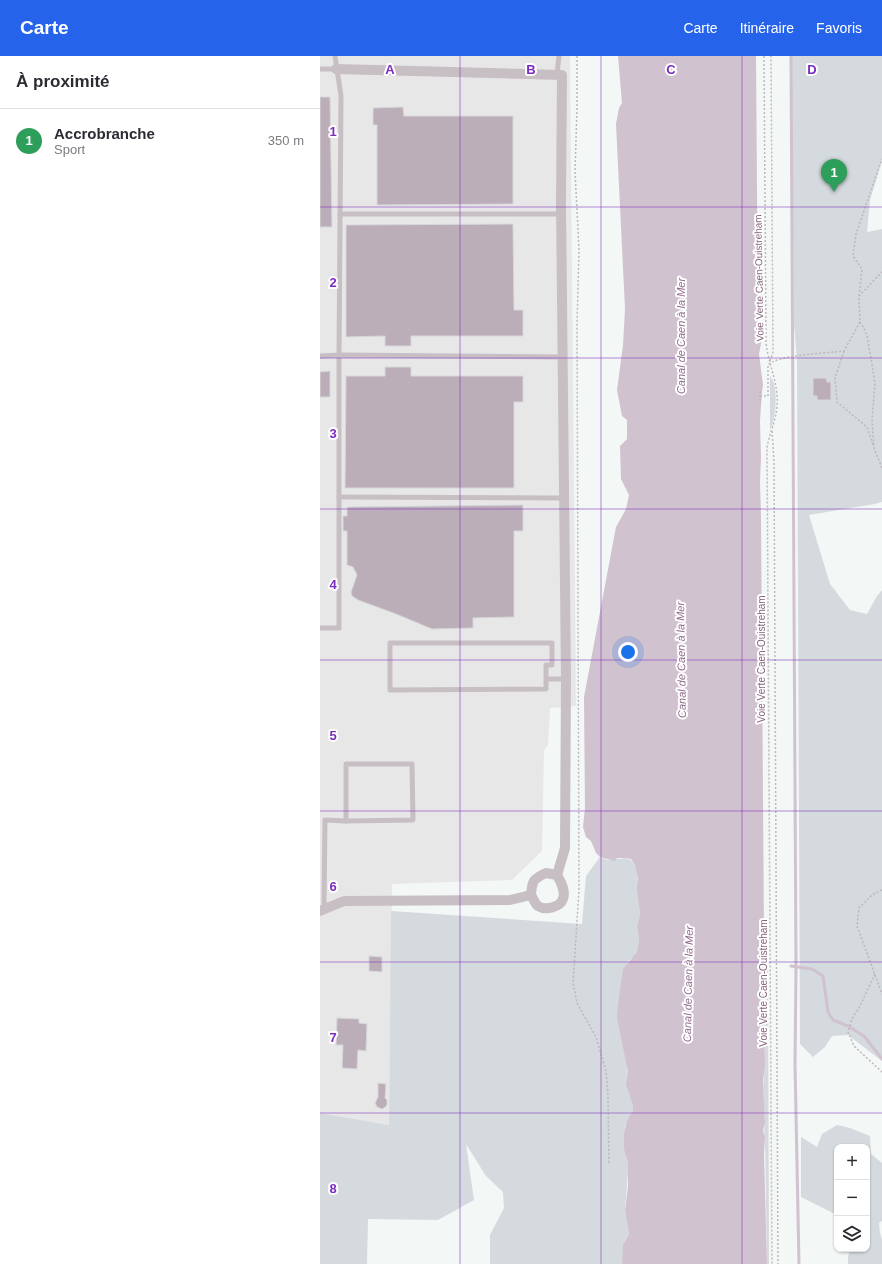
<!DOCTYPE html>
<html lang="fr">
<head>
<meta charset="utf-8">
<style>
  body { margin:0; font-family:Arial,sans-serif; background:#f7f7f7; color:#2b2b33 }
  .controls { position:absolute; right:12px; bottom:12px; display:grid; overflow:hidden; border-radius:8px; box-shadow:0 1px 3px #0004 }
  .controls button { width:36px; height:36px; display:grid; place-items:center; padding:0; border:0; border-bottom:1px solid #e1e1e2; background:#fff; color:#2b2b33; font:20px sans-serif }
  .you { position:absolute; left:308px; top:596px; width:14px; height:14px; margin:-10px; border:3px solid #fff; border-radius:50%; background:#1a73e8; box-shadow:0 0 0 6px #1a73e833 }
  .badge { display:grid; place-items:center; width:26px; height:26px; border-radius:50%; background:#2563eb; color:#fff; font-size:13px; font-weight:700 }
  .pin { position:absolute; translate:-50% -33px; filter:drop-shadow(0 1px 2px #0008) }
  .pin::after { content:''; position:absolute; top:21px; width:14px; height:12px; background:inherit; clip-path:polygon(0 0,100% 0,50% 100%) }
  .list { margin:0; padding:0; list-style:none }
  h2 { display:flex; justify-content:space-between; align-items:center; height:52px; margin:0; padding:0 16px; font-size:17px }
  h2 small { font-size:13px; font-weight:400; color:#7c7c81 }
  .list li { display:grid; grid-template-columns:26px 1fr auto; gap:12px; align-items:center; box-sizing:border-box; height:64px; padding:0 16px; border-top:1px solid #e1e1e2 }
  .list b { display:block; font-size:15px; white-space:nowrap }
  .list p { margin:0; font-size:13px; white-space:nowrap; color:#7c7c81 }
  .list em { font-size:13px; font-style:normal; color:#7c7c81 }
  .icon { flex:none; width:22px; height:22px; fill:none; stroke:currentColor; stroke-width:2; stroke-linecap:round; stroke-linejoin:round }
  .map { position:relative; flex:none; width:562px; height:1208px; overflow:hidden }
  header { display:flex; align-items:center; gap:24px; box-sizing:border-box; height:56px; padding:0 20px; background:#2563eb; color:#fff }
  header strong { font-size:19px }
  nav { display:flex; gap:22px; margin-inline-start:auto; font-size:14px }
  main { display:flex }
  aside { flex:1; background:#fff }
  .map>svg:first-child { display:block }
  .built { fill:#e7e7e8 }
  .green { fill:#d4dade }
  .water { fill:#d1c2cf }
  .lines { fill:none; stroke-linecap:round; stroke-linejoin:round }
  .stream { stroke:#d1c2cf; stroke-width:3 }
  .building { fill:#bcaeb9; stroke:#d6d8d8 }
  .path { stroke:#beb7bc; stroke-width:1.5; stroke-dasharray:2 2; stroke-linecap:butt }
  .lane { stroke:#c8bfc5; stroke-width:5 }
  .street { stroke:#c8bfc5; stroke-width:10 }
  .grid { fill:none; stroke:#7b2cbf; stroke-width:1; stroke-opacity:0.55 }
  .labels { text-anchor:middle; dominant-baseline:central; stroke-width:4; stroke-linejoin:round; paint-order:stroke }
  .street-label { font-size:10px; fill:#85647c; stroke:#fff }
  .water-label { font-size:11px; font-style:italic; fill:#906a8c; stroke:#fff }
  .grid-label { font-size:13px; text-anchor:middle; font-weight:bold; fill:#7b2cbf; stroke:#fff; stroke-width:4; stroke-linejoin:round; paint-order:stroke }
</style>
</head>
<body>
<header>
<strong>Carte</strong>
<nav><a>Carte</a><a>Itinéraire</a><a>Favoris</a></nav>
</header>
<main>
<aside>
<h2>À proximité<small></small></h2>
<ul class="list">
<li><span class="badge" style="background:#2e9e5b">1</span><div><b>Accrobranche</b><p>Sport</p></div><em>350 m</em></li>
</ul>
</aside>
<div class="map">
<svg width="562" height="1208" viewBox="0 0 562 1208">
  <rect width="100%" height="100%" fill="#f3f7f6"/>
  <!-- built -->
  <polygon class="built" points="0,0 250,0 256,650 230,652 228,689 224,694 222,795 192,824 72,828 69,1069 0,1057"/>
  <!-- green -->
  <g class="green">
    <polygon points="471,0 562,0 562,105 550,144 547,176 562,173 562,446 555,448 489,459 510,528 530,554 547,558 557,540 562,534 562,1005 528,979 512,980 505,991 493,1001 480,988 477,305 474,267"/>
    <path d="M450 320C459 330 456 363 450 374Z"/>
    <path d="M280 801 288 804 306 802 311 804 315 809 317 815 320 858 317 870 319 883 317 896 313 902 308 905 300 937 298 962 306 1007C310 1013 306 1018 307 1025 307 1035 314 1045 313 1054L305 1071 304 1094 308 1107V1116L305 1155 309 1178C301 1191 304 1194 302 1208H170V1179L184 1152 183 1136 166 1120 146 1088 154 1144 118 1164 48 1163 47 1208H0V1057L69 1069 71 855 262 868 266 820Z"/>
    <path d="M443 902 448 905 449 1208H447L445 1081C443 1075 445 1071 445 1065 444 1047 442 1029 445 1010Z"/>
    <polygon points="517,1069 530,1072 550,1080 551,1098 562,1107 562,1165 559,1167 560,1177 562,1184 562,1208 528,1208 528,1201 530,1193 547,1193 547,1091 517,1091 517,1159 481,1141 481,1081 497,1091 502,1078"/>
  </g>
  <!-- water -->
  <polygon class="water" points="298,0 436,0 438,266 442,282 439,298 443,329 442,335 440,365 441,402 440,426 441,460 444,881 443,902 445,1010 443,1024 445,1067 443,1075 445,1081 444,1098 447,1208 302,1208 303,1189 309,1178 305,1155 308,1130 308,1107 304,1094 304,1077 307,1065 313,1054 313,1050 306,1028 308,1014 306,1007 297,962 298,949 303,913 317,896 319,883 317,870 320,858 317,832 318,822 315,809 311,803 306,802 297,802 295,805 280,801 276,797 271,785 266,781 263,771 265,752 264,641 296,471 306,453 309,439 301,423 300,390 307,383 307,364 302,360 297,334 303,289 305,253 296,68 299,52 302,47"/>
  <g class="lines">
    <!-- stream -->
    <g class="stream">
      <polyline points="471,0 476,911 475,1008 479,1208"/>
      <polyline points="471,910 492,913 503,920 508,956 513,964 528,970 544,980 562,1003"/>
    </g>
  </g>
  <!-- building -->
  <g class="building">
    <polygon points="0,41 10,41 12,171 0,171"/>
    <polygon points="83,51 84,60 193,60 193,148 57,149 57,69 53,69 53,52"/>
    <polygon points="193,168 194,254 203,254 203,280 91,280 91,290 65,290 65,280 26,281 26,169"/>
    <polygon points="65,311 91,311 91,320 203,320 203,346 194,346 194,432 25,432 26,320 65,320"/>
    <polygon points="10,315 10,341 0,341 0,316"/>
    <polygon points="493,322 506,322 507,326 511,326 511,344 497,344 497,340 493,340"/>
    <polygon points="203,449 203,475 194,475 194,561 153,562 153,572 112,573 76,558 38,544 32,540 31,536 37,519 33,511 27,509 27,475 23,475 23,460 27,460 27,451"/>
    <polygon points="49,900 62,901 62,916 49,915"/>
    <polygon points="17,962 39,963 39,967 47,968 46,995 38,994 37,1013 22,1012 23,989 16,989"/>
    <polygon points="58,1027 66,1028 65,1042 67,1044 67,1049 64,1052 62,1053 57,1051 55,1047 58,1041"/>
  </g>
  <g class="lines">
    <!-- path -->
    <g class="path">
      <polyline points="257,0 257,52 255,115 259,194 257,268 259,834 253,927 257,947 276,981 286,1015 288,1040 289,1108"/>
      <path d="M444 0 446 286C448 308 459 328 457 350 456 365 449 378 447 392L452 1208"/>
      <polyline points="539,240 542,213 533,200 536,178 562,103"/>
      <polyline points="540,266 544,272 547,280 552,308 555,328 552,364 554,392 562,412"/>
      <polyline points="524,295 515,322 517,346 547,371 553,389"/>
      <polyline points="450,305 453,296 451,0"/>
      <path d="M440 340H448V309C457 299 509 297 524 295L540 266 539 240 562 216"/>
      <polyline points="440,345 440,334"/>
      <polyline points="452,375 454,405 458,1208"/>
      <polyline points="562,834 553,838 539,852 537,870 562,938"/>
      <polyline points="555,918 540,950 532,963 528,976 534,990 562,1016"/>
    </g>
    <!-- lane -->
    <g class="lane">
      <polyline points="0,13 16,13"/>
      <polyline points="237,18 239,0"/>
      <polyline points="20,158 242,158"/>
      <polyline points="0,300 19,299 21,40 15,0"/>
      <polyline points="19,441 244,442"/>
      <polyline points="0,572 19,572 19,299 243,301"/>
      <polyline points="226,623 226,609 232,609 232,587 70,587 70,634 226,633 226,623 246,623"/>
      <polygon points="26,708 92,708 93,764 26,765"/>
      <polyline points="5,852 4,846 5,764 26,765"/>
    </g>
    <!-- street -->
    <g class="street">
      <polyline points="16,13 242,19 241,147 246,623 245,792 237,819"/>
      <path d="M226 817 237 819C241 826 246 835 243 843 240 851 226 855 218 850 215 848 213 842 211 839 212 825 213 823 226 817Z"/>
      <polyline points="0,855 24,845 190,844 211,839"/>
    </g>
  </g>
  <!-- grid -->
  <path class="grid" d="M140 0V1208M281 0V1208M422 0V1208M0 151H562M0 302H562M0 453H562M0 604H562M0 755H562M0 906H562M0 1057H562"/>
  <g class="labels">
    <!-- street labels -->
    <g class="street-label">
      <text transform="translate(439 222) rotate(-91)">Voie Verte Caen-Ouistreham</text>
      <text transform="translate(441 603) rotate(-90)">Voie Verte Caen-Ouistreham</text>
      <text transform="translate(443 927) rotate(-90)">Voie Verte Caen-Ouistreham</text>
    </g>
    <!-- water labels -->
    <g class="water-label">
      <text transform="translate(361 280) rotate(-90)">Canal de Caen à la Mer</text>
      <text transform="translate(361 604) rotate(-91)">Canal de Caen à la Mer</text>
      <text transform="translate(368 928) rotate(-89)">Canal de Caen à la Mer</text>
    </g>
  </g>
  <g class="grid-label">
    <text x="70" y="18">A</text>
    <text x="211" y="18">B</text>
    <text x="351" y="18">C</text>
    <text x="492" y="18">D</text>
    <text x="13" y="80">1</text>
    <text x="13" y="231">2</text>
    <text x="13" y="382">3</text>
    <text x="13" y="533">4</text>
    <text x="13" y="684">5</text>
    <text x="13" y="835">6</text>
    <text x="13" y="986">7</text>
    <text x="13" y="1137">8</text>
  </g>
</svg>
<div class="controls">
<button>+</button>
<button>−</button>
<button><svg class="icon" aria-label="layers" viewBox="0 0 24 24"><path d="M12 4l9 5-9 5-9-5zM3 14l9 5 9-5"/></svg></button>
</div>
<div class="you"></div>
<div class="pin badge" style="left:514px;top:136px;background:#2e9e5b">1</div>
</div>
</main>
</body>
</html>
